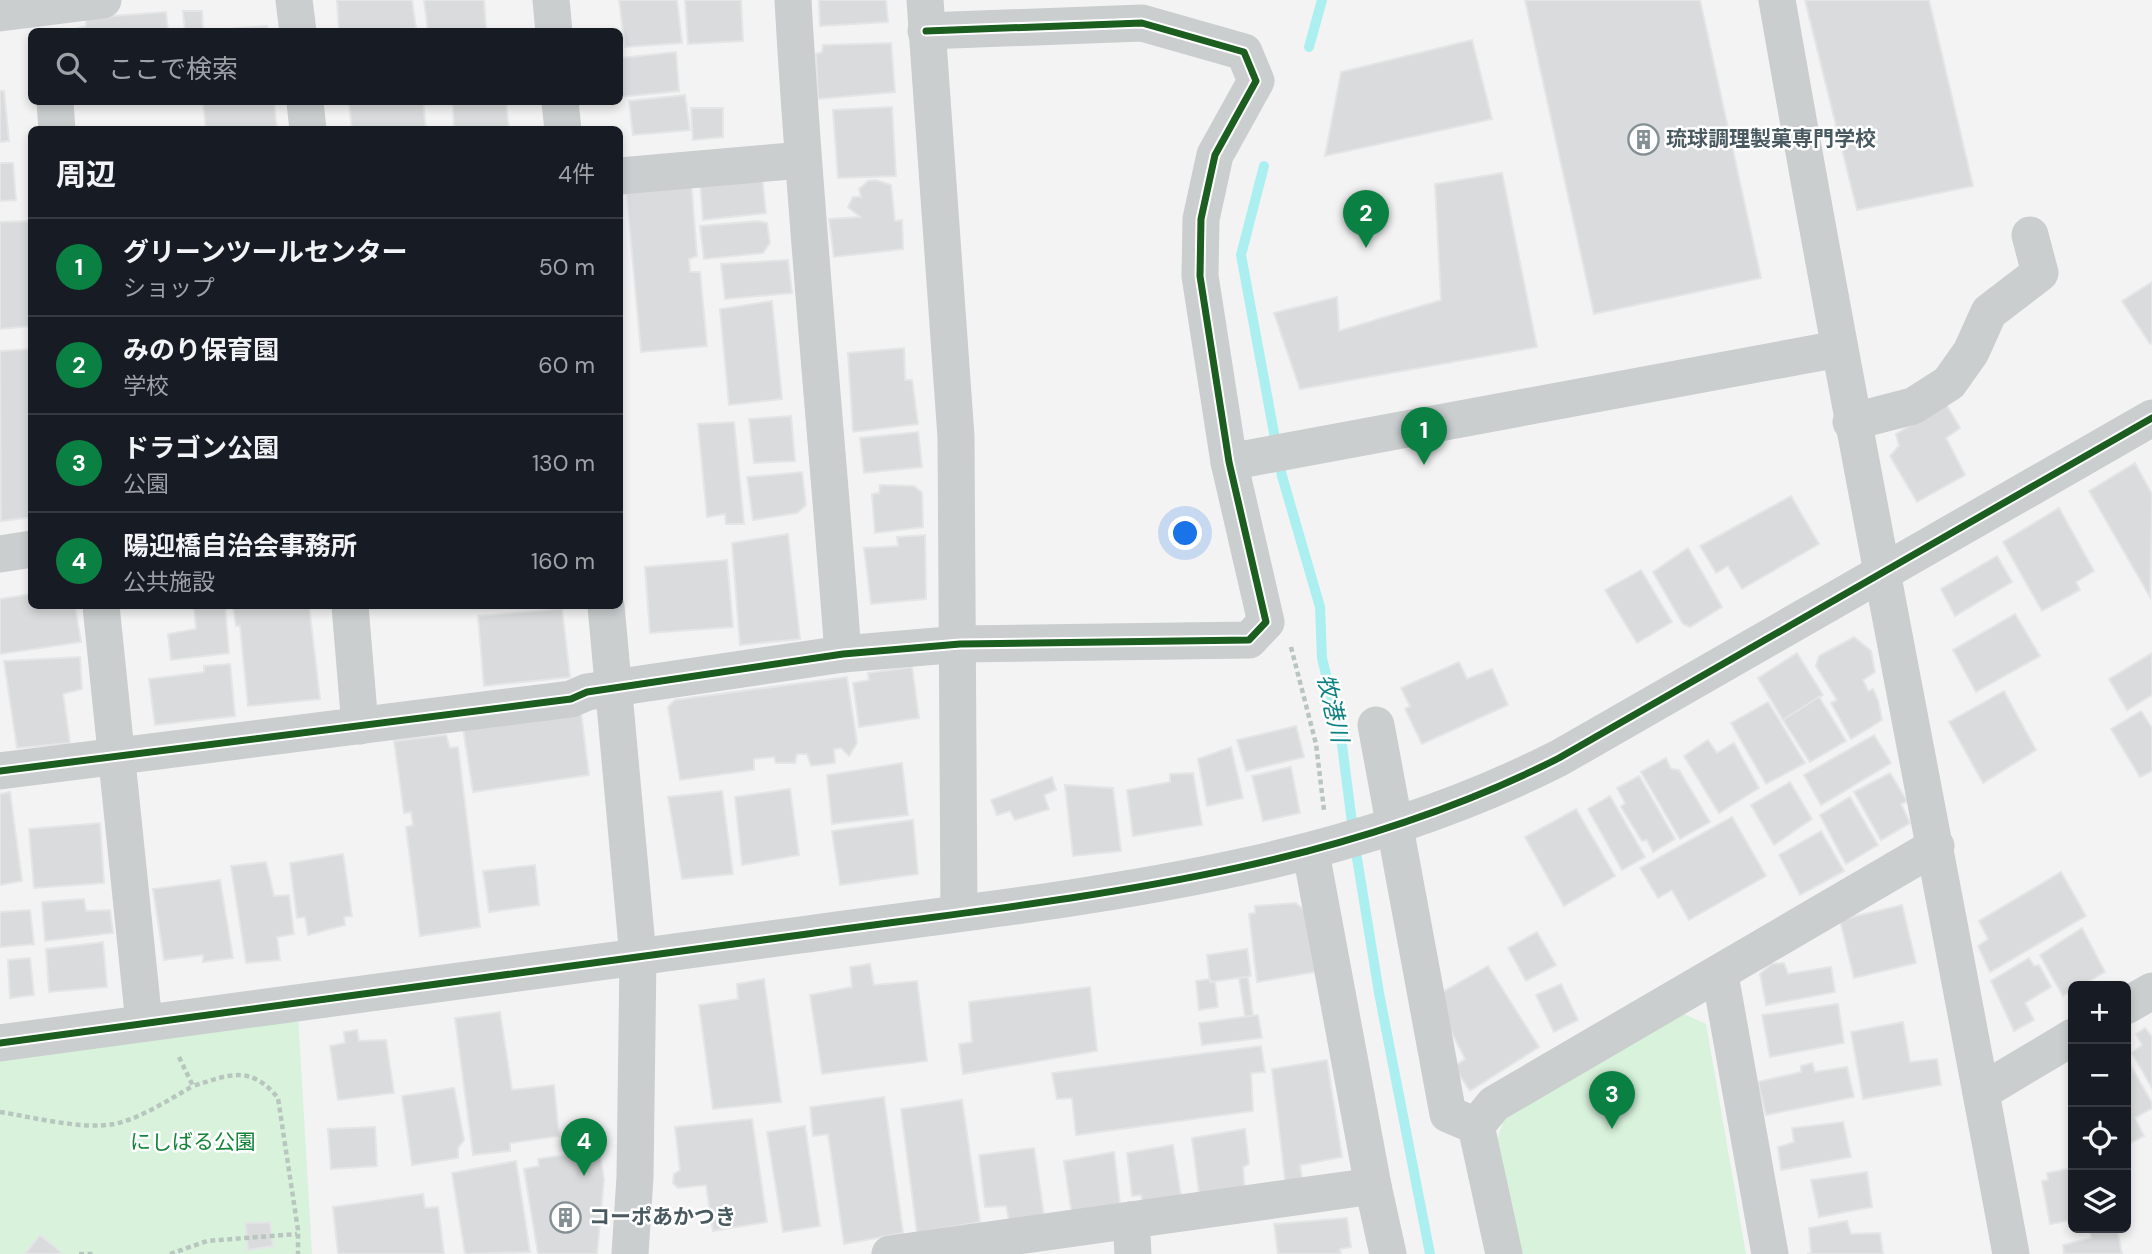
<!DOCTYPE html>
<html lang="ja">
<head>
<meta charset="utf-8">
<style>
  body { margin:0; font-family:"DM Sans","Noto Sans JP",sans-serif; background:#20242c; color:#f1f3f6 }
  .controls { position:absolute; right:21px; bottom:21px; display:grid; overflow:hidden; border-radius:10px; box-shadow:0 4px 10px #0003 }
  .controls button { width:63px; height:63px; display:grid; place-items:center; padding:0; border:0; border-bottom:2px solid #363941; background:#171b24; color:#f1f3f6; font:35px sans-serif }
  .you { position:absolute; left:1186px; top:534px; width:24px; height:24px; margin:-18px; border:5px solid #fff; border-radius:50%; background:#1a73e8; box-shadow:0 0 0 10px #1a73e833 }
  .badge { display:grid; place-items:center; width:46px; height:46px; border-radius:50%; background:#0b8043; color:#fff; font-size:23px; font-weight:700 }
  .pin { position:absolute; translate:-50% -58px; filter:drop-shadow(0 2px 4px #0008) }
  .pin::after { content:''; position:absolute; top:37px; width:24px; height:21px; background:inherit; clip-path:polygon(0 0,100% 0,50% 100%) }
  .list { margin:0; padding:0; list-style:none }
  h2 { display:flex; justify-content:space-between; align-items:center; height:91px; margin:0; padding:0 28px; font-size:30px }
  h2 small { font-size:23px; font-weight:400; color:#9ea1a6 }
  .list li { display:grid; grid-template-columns:46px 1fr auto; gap:21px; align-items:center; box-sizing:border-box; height:98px; padding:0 28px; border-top:2px solid #363941 }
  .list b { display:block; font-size:26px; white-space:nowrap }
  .list p { margin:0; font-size:23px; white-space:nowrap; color:#9ea1a6 }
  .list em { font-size:23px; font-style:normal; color:#9ea1a6 }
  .icon { flex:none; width:38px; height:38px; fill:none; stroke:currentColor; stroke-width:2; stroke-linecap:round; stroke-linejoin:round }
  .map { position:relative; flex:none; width:2152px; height:1254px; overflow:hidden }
  .search { position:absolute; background:#171b24; box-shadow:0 4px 10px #0003; left:28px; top:28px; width:595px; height:77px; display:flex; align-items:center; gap:18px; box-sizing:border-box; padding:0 24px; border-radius:10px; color:#9ea1a6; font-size:26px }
  .panel { position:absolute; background:#171b24; box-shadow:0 4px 10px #0003; left:28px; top:126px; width:595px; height:483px; border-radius:10px }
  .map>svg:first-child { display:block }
  .green { fill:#d8f2dc }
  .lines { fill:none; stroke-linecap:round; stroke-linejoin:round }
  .stream { stroke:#aceff0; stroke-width:10 }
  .building { fill:#dadbdc; stroke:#e4e5e6; stroke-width:2 }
  .path { stroke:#b9c6bf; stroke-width:4.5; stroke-dasharray:5 3.5; stroke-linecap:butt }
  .minor { stroke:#cacece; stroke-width:37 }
  .cycleway-casing { stroke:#fff; stroke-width:11 }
  .cycleway { stroke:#1b5e20; stroke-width:7 }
  .labels { text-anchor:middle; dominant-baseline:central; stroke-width:5; stroke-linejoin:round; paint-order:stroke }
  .poi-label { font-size:21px; font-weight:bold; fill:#495960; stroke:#fff; text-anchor:start }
  .park-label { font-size:21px; fill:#168438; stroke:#fff }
  .water-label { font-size:23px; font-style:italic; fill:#0c8082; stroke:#fff }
</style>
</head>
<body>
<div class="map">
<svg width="2152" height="1254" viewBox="0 0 2152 1254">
  <rect width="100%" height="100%" fill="#f3f3f3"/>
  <!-- green -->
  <g class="green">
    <polygon points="298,1014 312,1254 0,1254 0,1061"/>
    <polygon points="1684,1014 1706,1024 1746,1254 1519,1254 1495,1146 1506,1113"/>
  </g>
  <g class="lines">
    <!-- stream -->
    <g class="stream">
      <polyline points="1309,47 1322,0"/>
      <polyline points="1264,166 1241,255 1282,476 1320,607 1322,658 1341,737 1355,846 1379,993 1430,1254"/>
    </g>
  </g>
  <!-- building -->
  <g class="building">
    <polygon points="337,0 412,0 416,28 339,32"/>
    <polygon points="424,0 484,0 486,30 428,32"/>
    <polygon points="619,0 677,0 682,43 625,47"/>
    <polygon points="685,0 741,0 743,41 688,44"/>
    <polygon points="819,0 886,0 888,22 820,26"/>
    <polygon points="1525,0 1700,0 1761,278 1594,314"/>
    <polygon points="1805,0 1929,0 1973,186 1857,210"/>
    <polygon points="183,11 202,11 203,31 267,26 267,32 185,32"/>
    <polygon points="166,12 168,32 65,32 86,26 86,18"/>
    <polygon points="1472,40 1492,119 1325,156 1341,72"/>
    <polygon points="891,43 895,92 818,99 816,54 822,52 823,45"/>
    <polygon points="676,52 679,91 620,97 621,58"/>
    <polygon points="0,91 4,91 9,141 0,142"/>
    <polygon points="685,95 690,130 633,135 629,101"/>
    <polygon points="203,102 274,102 277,130 206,130"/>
    <polygon points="349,102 423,102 426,130 352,130"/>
    <polygon points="447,102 506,102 509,130 454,130 453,105"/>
    <polygon points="892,107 896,176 838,178 833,110"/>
    <polygon points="691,108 723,108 723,137 693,140"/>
    <polygon points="0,163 13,163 16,200 0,201"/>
    <polygon points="1502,173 1537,347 1300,389 1274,313 1337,297 1339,331 1441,300 1435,184"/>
    <polygon points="762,176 766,213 703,220 700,181"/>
    <polygon points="691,180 697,256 689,259 690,272 700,272 707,346 641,352 626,186"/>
    <polygon points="876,180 891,185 895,221 902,220 903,249 834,257 829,219 860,217 848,207 853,197 861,197 859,189 868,181"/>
    <polygon points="29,221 32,326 0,329 0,222"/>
    <polygon points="758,221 767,223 770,243 763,253 704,259 700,226"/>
    <polygon points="788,260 792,293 725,299 721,264"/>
    <polygon points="2152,282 2152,343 2150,344 2122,301"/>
    <polygon points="772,301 782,399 729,405 720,309"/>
    <polygon points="904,348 905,380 912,380 918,424 853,432 848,353"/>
    <polygon points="32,349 32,517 1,521 0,351"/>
    <polygon points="1946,404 1960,428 1946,438 1965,475 1917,502 1890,456 1899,446 1896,434"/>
    <polygon points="791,416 795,461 754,463 749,419"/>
    <polygon points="734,422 744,524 726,524 725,514 707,517 698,424"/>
    <polygon points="918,432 922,467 864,473 860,438"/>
    <polygon points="2135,463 2152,494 2150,597 2089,491"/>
    <polygon points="802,472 806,505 797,513 753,520 747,477"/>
    <polygon points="880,485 914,486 922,493 923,527 875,533 872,494 879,493"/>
    <polygon points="1791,496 1819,544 1742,589 1728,566 1716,573 1700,546"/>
    <polygon points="2059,508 2094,571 2076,582 2080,590 2042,611 2003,542"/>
    <polygon points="788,534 800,639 740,645 732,543"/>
    <polygon points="925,535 926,599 871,604 864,548 898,546 897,537"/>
    <polygon points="1688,548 1722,607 1690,627 1683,624 1653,572"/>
    <polygon points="1997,556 2012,582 1955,616 1941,589"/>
    <polygon points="727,560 733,627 650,633 645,567"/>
    <polygon points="1641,570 1672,622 1637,643 1605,590"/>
    <polygon points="32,594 32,606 75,606 81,642 0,654 0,599"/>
    <polygon points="194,606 225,606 229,653 171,660 168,634 196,629"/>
    <polygon points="233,606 309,606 320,699 248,706 240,626 236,626"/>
    <polygon points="562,609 570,677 484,686 478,616"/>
    <polygon points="2015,614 2040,656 1976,692 1953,650"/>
    <polygon points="1854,637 1871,651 1875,672 1863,680 1868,691 1873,689 1878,700 1882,720 1851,739 1831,703 1837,700 1816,666 1819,656"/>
    <polygon points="1797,653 1823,695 1783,720 1758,678"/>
    <polygon points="2152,653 2152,695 2127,710 2109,679"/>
    <polygon points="80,657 82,689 63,694 70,743 17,748 4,661"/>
    <polygon points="1459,662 1467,679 1492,669 1508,705 1422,744 1405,709 1410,706 1401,688"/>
    <polygon points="230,664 235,716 155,725 149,679 204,672 204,666"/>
    <polygon points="912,667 919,718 859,727 853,683 869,680 868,673"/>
    <polygon points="847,677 857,743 849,756 841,748 834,749 835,763 811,766 807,754 797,754 795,763 776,763 774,757 754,759 754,770 680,780 668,707 675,700"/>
    <polygon points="2004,691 2036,750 1983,783 1949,722"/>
    <polygon points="1819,697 1846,741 1810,762 1783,720"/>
    <polygon points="1768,702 1805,763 1766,784 1731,723"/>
    <polygon points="2141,711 2152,728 2152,771 2140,777 2111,729"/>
    <polygon points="581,713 589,775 473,792 463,728"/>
    <polygon points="1296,726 1304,757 1246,771 1237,740"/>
    <polygon points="446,735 450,748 458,747 480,927 420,936 406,827 413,825 411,812 404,813 394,741"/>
    <polygon points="1874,735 1891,763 1821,805 1804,775"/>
    <polygon points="1708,740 1717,753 1734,743 1759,788 1719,813 1684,756"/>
    <polygon points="1231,747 1243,798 1207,806 1198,759"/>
    <polygon points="1666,758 1671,769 1679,770 1710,822 1680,839 1641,772"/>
    <polygon points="902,763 908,815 832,824 827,775"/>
    <polygon points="1291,767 1300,813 1263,821 1252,776"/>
    <polygon points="1193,773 1202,825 1133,836 1127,790 1170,782 1170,774"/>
    <polygon points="1890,773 1907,801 1901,804 1910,823 1881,840 1854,792"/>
    <polygon points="1639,776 1675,839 1653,852 1647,840 1642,841 1621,807 1625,803 1617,788"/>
    <polygon points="1052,777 1056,790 1044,795 1049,809 1015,820 1010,811 997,815 991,800"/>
    <polygon points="1790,782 1812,819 1774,845 1751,805"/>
    <polygon points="1065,785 1113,788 1121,851 1073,856"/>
    <polygon points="790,789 799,855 742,865 735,797"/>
    <polygon points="722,791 733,874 682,879 668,797"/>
    <polygon points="10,792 22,881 0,885 0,794"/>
    <polygon points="1610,796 1645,857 1622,870 1588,809"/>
    <polygon points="1850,797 1878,845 1846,864 1820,815"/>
    <polygon points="1576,809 1615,876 1564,906 1525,837"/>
    <polygon points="1732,817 1766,876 1689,920 1672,890 1658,898 1640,868"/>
    <polygon points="913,820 918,874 840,885 832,831"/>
    <polygon points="100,823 104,883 34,888 29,829"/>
    <polygon points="1821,831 1844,871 1800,895 1779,855"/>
    <polygon points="343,854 352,916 344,917 345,925 308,935 305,917 297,918 290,863"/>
    <polygon points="266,862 274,896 289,895 294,934 277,937 280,960 246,963 231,866"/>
    <polygon points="535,865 539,905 489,912 483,871"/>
    <polygon points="2061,872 2086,916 1990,972 1978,946 1988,939 1979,921"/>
    <polygon points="220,880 233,958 203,962 203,955 164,960 153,889"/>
    <polygon points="84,899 86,911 110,910 113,933 45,941 42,902"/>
    <polygon points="1296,903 1304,910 1315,972 1257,982 1249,914 1255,913 1255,906"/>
    <polygon points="1902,905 1916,963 1854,978 1840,920"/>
    <polygon points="30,910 34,944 0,947 0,912"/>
    <polygon points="2082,928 2105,972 2080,986 2073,986 2073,990 2063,996 2040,955"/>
    <polygon points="1537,932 1556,965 1526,981 1508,948"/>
    <polygon points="103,942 107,987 49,992 46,949"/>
    <polygon points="1247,949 1251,976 1210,982 1207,955"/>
    <polygon points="30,958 34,995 10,998 8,960"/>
    <polygon points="2029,958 2034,966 2039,965 2051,987 2025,1003 2034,1020 2014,1031 1991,981"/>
    <polygon points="1784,963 1788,974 1831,967 1835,992 1766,1005 1760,974 1771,964"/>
    <polygon points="870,964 874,985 917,981 927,1061 822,1074 810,995 852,987 850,967"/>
    <polygon points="1488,966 1539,1047 1470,1091 1454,1067 1465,1059 1434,997"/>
    <polygon points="1248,977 1253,1016 1245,1017 1239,978"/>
    <polygon points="764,979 781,1102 713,1109 699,1005 738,999 737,984"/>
    <polygon points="1210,979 1210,982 1215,982 1218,1007 1199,1010 1196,981"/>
    <polygon points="1561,984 1578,1020 1554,1032 1536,995"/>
    <polygon points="1090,987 1097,1051 963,1074 959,1044 972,1042 969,1002"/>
    <polygon points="1838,1004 1844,1043 1770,1057 1762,1015"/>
    <polygon points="500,1012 512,1090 554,1085 559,1136 510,1143 510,1151 473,1155 455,1018"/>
    <polygon points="1258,1015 1262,1038 1202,1045 1199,1023"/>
    <polygon points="1903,1022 1910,1062 1937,1059 1941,1085 1863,1099 1851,1032"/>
    <polygon points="2145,1028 2152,1037 2152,1088 2132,1053 2142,1045 2136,1034"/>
    <polygon points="357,1030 359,1041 386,1040 394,1093 338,1100 330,1046 345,1043 344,1032"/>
    <polygon points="1261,1046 1265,1072 1251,1073 1253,1111 1076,1135 1072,1098 1057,1099 1052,1073"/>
    <polygon points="2126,1057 2152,1103 2152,1108 2135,1118 2144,1136 2131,1143 2126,1134"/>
    <polygon points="1327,1060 1342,1157 1300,1165 1303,1186 1286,1188 1272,1069"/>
    <polygon points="1812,1063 1815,1072 1847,1067 1854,1097 1766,1115 1758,1082 1801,1072 1801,1066"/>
    <polygon points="454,1088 464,1140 458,1148 458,1158 412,1165 402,1096"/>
    <polygon points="884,1097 903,1233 844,1244 828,1134 813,1136 810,1107"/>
    <polygon points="962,1100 980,1222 917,1233 901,1109"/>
    <polygon points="752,1119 767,1222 713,1231 706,1185 678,1188 673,1183 674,1174 680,1170 675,1127"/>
    <polygon points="1843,1122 1851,1157 1781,1170 1778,1147 1794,1142 1792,1128"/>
    <polygon points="805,1126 820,1226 783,1232 767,1132"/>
    <polygon points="375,1127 377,1166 331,1169 328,1129"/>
    <polygon points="1245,1129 1249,1164 1243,1167 1245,1193 1200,1200 1192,1138"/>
    <polygon points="1173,1145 1182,1203 1144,1207 1141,1195 1132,1196 1127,1153"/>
    <polygon points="1034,1148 1045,1223 1011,1228 1006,1206 985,1207 979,1155"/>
    <polygon points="599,1150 604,1179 597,1254 538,1254 524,1169 539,1166 538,1159"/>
    <polygon points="1114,1152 1120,1204 1072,1216 1064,1161"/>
    <polygon points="516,1161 530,1252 465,1254 452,1173"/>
    <polygon points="2073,1168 2073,1220 2050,1224 2042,1181 2048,1180 2047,1173"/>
    <polygon points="1867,1172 1872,1207 1819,1217 1811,1180"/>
    <polygon points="423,1194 425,1208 438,1207 444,1254 338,1254 333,1207"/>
    <polygon points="1347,1218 1351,1247 1340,1249 1341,1254 1278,1254 1274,1224"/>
    <polygon points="1847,1221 1851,1234 1880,1233 1883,1254 1807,1254 1811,1253 1809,1228"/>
    <polygon points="270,1222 273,1246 248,1250 245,1223"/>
    <polygon points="2117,1228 2122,1254 2064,1254 2063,1245 2091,1238 2090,1229"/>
    <polygon points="40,1235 61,1252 60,1254 25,1254"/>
  </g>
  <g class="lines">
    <!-- path -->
    <g class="path">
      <polyline points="1291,647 1316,744 1324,810"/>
      <path d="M179 1057 193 1086C229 1075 250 1064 278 1098L298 1230V1254"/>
      <path d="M0 1112C32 1117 82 1130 114 1124 142 1118 168 1100 193 1086"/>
      <polyline points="79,1254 93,1254"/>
      <polyline points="170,1254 207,1241 297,1234"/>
    </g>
    <!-- minor -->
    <g class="minor">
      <polyline points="294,0 298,32"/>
      <polyline points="551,0 554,32"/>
      <path d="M793 0C805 218 827 436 843 654"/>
      <polyline points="925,0 956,437 959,913"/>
      <path d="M1777 0C1850 419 1934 836 2011 1254"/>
      <polyline points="0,13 103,0"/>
      <polyline points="55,102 57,130"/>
      <polyline points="305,102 308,130"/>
      <polyline points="560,102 563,130"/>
      <polyline points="620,176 802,160"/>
      <polyline points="1851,422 1913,406 1949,383 1971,352 1989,312 2040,273 2030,235"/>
      <polyline points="1229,462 1838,349"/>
      <polyline points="0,554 32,549"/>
      <polyline points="101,606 144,1023"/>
      <polyline points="350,606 360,726"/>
      <polyline points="606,606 638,957 635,1177 630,1254"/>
      <polyline points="1376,725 1448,1114 1476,1126"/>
      <polyline points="0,771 571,699 587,692 843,654 960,644 1249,640 1266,622 1229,462 1200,276 1201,219 1215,155 1256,81 1244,52 1142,23 926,31"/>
      <polyline points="1311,853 1373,1186 1388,1254"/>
      <polyline points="1720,975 1770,1254"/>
      <polyline points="2126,1006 2152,991"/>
      <path d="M0 1043C267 1007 534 971 800 935 1058 899 1323 878 1559 758L2152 418"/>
      <polyline points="1981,1092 2073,1037"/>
      <polyline points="1476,1126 1494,1104 1936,846"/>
      <polyline points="1476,1126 1504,1254"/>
      <polyline points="1131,1220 1133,1254"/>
      <polyline points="890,1254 1373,1186"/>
    </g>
    <defs>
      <g id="cycleway">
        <polyline points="0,771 571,699 587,692 843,654 960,644 1249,640 1266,622 1229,462 1200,276 1201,219 1215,155 1256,81 1244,52 1142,23 926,31"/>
        <path d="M0 1043C267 1007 534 971 800 935 1058 899 1323 878 1559 758L2152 418"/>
      </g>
    </defs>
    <!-- cycleway casing -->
    <use href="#cycleway" class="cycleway-casing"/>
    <!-- cycleway -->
    <use href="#cycleway" class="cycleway"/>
  </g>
  <!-- icons -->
  <defs>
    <symbol id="building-ring" viewBox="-11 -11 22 22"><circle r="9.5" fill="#fff" stroke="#848f93" stroke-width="1.5"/><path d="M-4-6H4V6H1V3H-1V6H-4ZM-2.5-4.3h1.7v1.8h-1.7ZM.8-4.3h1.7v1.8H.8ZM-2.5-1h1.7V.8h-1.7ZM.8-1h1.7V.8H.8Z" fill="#848f93"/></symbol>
  </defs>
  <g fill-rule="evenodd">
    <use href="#building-ring" x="1626" y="122" width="35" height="35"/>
    <use href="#building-ring" x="548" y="1200" width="35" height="35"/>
  </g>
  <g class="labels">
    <!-- poi labels -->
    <g class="poi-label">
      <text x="1666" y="139">琉球調理製菓専門学校</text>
      <text x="589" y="1217">コーポあかつき</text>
    </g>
    <!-- park labels -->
    <g class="park-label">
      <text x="193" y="1142">にしばる公園</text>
    </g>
    <!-- water labels -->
    <g class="water-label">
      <text transform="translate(1333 708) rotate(77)">牧港川</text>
    </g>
  </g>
</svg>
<div class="controls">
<button>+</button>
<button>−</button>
<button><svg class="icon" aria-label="locate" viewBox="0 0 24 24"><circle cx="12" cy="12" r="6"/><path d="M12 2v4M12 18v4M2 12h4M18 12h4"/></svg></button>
<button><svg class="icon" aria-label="layers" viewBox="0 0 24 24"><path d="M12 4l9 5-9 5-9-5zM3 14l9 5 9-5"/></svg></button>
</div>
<div class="you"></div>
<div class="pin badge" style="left:1424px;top:465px">1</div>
<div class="pin badge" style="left:1366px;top:248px">2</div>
<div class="pin badge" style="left:1612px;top:1129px">3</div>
<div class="pin badge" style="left:584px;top:1176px">4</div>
<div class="search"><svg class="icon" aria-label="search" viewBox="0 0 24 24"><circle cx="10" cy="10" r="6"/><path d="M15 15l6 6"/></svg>ここで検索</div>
<section class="panel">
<h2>周辺<small>4件</small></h2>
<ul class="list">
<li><span class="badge">1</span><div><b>グリーンツールセンター</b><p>ショップ</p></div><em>50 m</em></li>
<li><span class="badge">2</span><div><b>みのり保育園</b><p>学校</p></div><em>60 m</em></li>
<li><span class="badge">3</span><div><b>ドラゴン公園</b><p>公園</p></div><em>130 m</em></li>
<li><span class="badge">4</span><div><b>陽迎橋自治会事務所</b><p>公共施設</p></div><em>160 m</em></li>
</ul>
</section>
</div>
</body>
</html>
